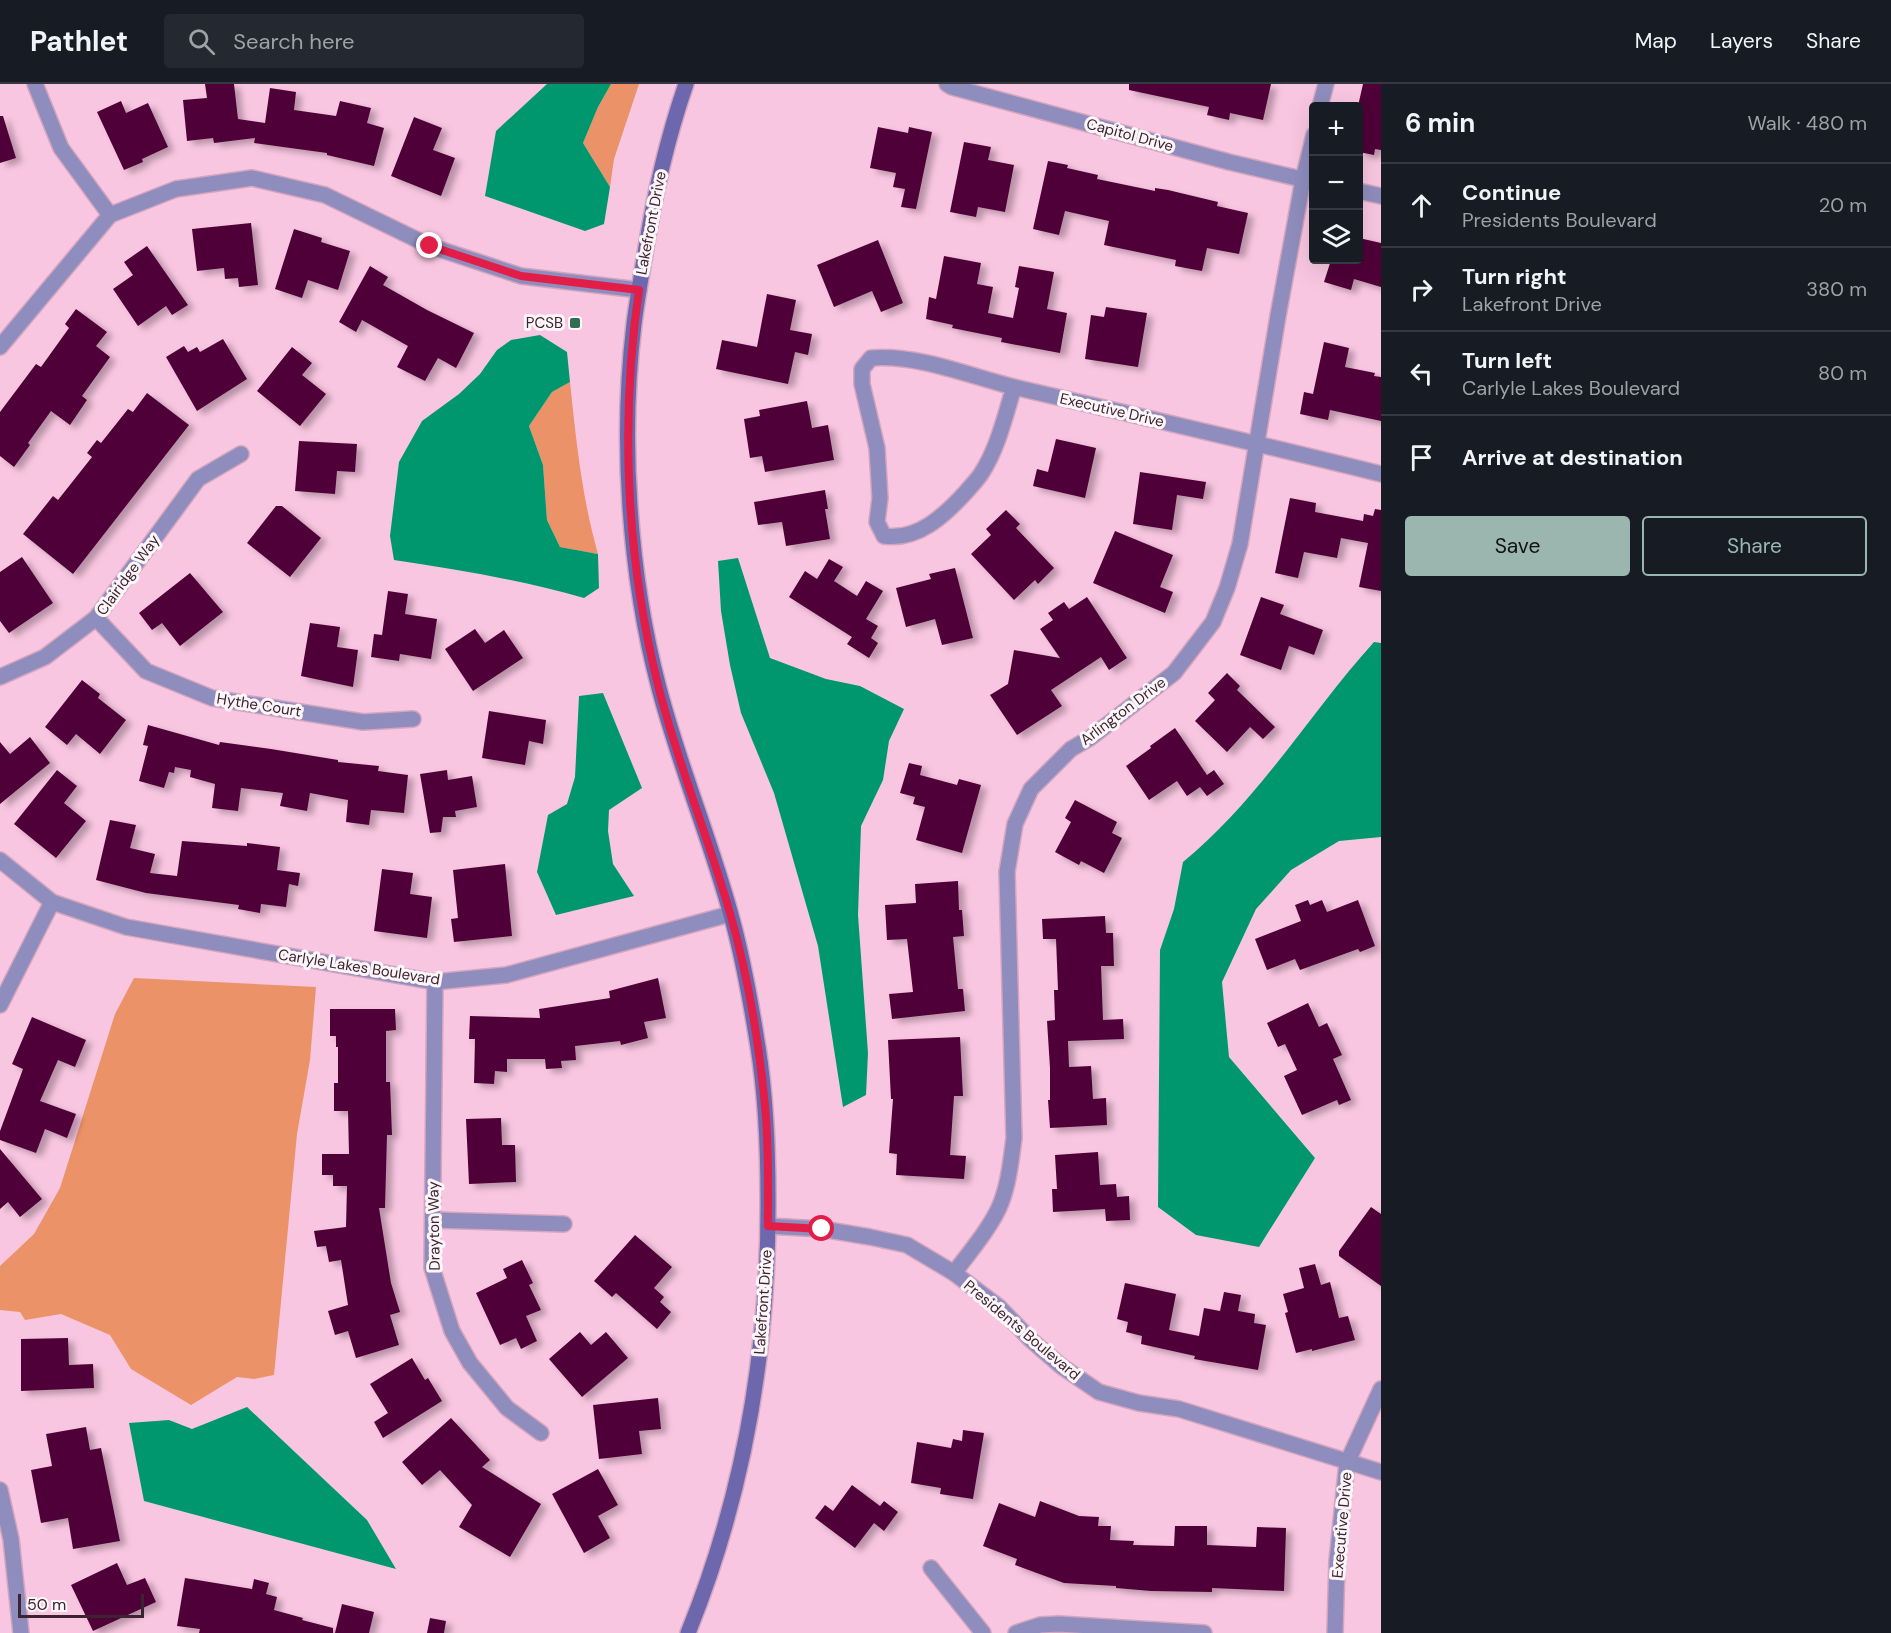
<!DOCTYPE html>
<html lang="en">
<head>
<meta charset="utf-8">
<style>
  body { margin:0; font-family:"DM Sans",sans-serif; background:#242831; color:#f1f3f6 }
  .controls { position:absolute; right:18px; top:18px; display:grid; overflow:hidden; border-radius:6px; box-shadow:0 6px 24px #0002 }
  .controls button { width:54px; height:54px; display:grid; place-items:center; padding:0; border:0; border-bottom:2px solid #363941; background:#171b24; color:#f1f3f6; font:30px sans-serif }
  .scale { position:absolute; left:18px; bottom:15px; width:126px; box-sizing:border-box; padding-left:6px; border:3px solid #3b2330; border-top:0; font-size:16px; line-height:21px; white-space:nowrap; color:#3b2330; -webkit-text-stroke:4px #fdf6f9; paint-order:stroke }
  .stop { position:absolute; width:18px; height:18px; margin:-14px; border:4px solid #e11d48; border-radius:50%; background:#fff }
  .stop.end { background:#e11d48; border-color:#fff; box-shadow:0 2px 6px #0008 }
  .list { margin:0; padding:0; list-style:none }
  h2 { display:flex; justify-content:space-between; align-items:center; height:78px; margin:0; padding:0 24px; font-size:26px }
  h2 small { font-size:20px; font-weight:400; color:#9ea1a6 }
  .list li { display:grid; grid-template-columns:39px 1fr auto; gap:18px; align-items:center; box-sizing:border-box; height:84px; padding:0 24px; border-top:2px solid #363941 }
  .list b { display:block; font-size:22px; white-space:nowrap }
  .list p { margin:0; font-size:20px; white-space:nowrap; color:#9ea1a6 }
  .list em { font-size:20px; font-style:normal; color:#9ea1a6 }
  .actions { display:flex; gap:12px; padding:18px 24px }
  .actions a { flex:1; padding:14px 0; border:2px solid #9bb6ae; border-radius:6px; text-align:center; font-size:21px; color:#9bb6ae }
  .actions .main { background:#9bb6ae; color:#111 }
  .icon { flex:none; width:33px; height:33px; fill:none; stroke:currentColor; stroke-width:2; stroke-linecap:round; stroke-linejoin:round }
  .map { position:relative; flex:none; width:1381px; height:1549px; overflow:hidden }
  header { display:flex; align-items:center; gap:36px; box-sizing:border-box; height:84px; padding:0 30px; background:#171b24; border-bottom:2px solid #363941 }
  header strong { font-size:28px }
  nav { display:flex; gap:33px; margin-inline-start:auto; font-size:21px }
  .search { width:420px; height:54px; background:#242831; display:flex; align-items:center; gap:15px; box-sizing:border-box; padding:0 21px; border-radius:6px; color:#9ea1a6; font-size:22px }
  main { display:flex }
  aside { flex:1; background:#171b24 }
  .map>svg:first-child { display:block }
  .green { fill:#ec9268 }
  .water { fill:#00976e }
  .building { fill:#500037; filter:url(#shadow) }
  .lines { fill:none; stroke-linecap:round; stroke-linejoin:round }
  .street-casing { stroke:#d3a5be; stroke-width:18 }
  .secondary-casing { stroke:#d3a5be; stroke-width:18 }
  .street { stroke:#8e8dbd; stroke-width:15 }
  .secondary { stroke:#6d68ae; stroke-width:15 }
  .route { stroke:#e11d48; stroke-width:8 }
  .poi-dot { fill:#326c55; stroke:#fdf6f9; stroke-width:2 }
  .labels { text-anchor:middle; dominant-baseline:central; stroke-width:6; stroke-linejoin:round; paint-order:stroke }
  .street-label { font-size:15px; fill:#3b2330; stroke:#fdf6f9 }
  .poi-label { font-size:15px; fill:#3b2330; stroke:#fdf6f9; text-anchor:end }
</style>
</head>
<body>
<header>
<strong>Pathlet</strong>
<div class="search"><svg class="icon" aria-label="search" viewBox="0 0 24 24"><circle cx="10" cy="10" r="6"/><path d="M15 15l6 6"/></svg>Search here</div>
<nav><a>Map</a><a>Layers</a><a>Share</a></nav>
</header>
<main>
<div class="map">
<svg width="1381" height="1549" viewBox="0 0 1381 1549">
  <defs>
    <filter id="shadow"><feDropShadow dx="6" dy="4" stdDeviation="3" flood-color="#0004"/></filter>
  </defs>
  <rect width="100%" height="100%" fill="#f9c6e1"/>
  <!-- green -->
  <g class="green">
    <polygon points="611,0 639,0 614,75 610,103 583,59 598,23"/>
    <path d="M570 298C576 356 582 414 598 470L560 463 547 436 543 381 529 342 552 308Z"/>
    <polygon points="134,894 316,903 310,976 297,1050 274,1291 254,1295 237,1293 191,1321 131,1285 110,1251 61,1230 25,1236 20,1228 0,1226 0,1182 34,1150 60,1104 115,930"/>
  </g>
  <!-- water -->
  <g class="water">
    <polygon points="547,0 611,0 598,23 583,59 610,103 604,140 585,147 485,112 496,47"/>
    <path d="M540 251 567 268 570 298 552 308 529 342 543 381 547 436 560 463 598 470 599 504 584 514C522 496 459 486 394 476L390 452 399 378 422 337 459 310 480 290 497 266 511 256Z"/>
    <polygon points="738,474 770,574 826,595 860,602 904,625 889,657 883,696 861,742 858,831 868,969 866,1011 843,1023 818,862 774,709 741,629 730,581 721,527 718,477"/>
    <path d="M1374 558 1381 559V753L1339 757 1291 786 1256 825 1222 898 1229 973 1315 1074 1259 1163 1196 1151 1158 1123 1160 866 1174 825 1183 778C1259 716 1309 630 1374 558Z"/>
    <polygon points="603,609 642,704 609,726 608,747 613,780 634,812 556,831 537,788 548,731 567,720 575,693 579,612"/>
    <polygon points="247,1323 367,1436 396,1485 144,1417 129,1339 169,1336 192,1345"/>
  </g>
  <!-- building -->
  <g class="building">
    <polygon points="205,0 234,0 238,35 265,39 270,4 296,8 294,26 336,32 340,17 371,24 367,39 384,44 374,82 327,71 327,69 254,59 255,54 214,59 213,54 187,57 183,16 207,14"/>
    <polygon points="1129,0 1271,0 1263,36 1230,29 1229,36 1207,31 1209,23 1129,6"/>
    <polygon points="1363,0 1381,0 1381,66 1375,65 1374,71 1359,68 1358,22"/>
    <polygon points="121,17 126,29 148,19 168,63 142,75 143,78 124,86 97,28"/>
    <polygon points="0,32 3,32 16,74 0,79"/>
    <polygon points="414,33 442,44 433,66 455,74 441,112 391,92"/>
    <polygon points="878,43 908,49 909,43 932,48 916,125 901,123 905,105 893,103 896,89 870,84"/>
    <polygon points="964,58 991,63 988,76 1014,81 1005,128 978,123 976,133 950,128"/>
    <polygon points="1048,77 1068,81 1067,84 1098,91 1097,95 1155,107 1155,104 1168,106 1218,118 1217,122 1248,129 1239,170 1207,164 1202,187 1175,182 1176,176 1104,161 1109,137 1065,127 1059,151 1033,145"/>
    <polygon points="251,139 258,201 239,203 238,194 225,195 224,184 197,187 192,145"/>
    <polygon points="294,145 322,154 321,158 350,167 338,206 308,196 302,214 275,205"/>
    <polygon points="1359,154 1381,159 1381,203 1354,195 1351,206 1324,198 1331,176 1359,176"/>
    <polygon points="878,156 903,219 881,228 872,207 834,223 817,181"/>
    <polygon points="147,162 188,221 172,231 166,222 138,242 113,205 133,191 124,178"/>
    <polygon points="944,172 981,179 977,200 993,203 988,229 1013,234 1019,204 1015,203 1019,182 1054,188 1047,225 1067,229 1060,269 1001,258 1002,254 952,244 953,241 926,235 929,213 936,215"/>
    <polygon points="370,182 388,193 383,201 427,226 474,249 456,284 438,274 425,297 397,283 408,262 362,236 356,248 339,238"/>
    <polygon points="767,210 796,216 790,246 812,250 808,271 795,268 788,300 716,285 722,256 757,263"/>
    <polygon points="1106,223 1147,229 1138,283 1085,275 1091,231 1104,233"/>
    <polygon points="76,225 107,248 96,262 110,273 82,312 87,316 70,341 51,327 28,359 30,361 14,383 0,372 0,328 36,280 41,283 69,244 65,240"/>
    <polygon points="223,255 247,295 197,327 166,273 184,262 188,268 197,263 200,268"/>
    <polygon points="1324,258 1349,264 1345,283 1375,289 1374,292 1381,293 1381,337 1330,326 1328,336 1300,330 1304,308 1313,310"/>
    <polygon points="292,263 312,279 302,291 326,310 300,342 257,307"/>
    <polygon points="147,309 189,341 73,490 23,450 53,412 58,416 92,373 87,369 97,356 101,359 128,325 133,328"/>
    <polygon points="807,317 812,344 828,341 834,376 765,388 762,372 750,374 744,335 760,332 759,326"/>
    <polygon points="1056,355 1096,364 1085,414 1033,402 1037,385 1048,388"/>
    <polygon points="299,357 357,360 355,388 337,387 335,410 295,407"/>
    <polygon points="1140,388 1206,398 1203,415 1177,411 1172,446 1133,440"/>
    <polygon points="825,406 828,425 825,425 830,455 786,462 782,438 758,441 754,418"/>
    <polygon points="1290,414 1316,419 1315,428 1363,437 1364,430 1373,432 1375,425 1381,426 1381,507 1359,503 1368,459 1341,454 1337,474 1304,468 1298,494 1275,489"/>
    <polygon points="276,422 282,422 321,454 290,493 247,459"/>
    <polygon points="1006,426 1020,440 1016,444 1054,484 1038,500 1035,496 1014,516 971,470 991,451 986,445"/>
    <polygon points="1115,447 1173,471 1160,503 1173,508 1165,529 1093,499"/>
    <polygon points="22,473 53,519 9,549 0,537 0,488"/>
    <polygon points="829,475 843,483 834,497 857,512 866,497 883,507 866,535 878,542 871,554 878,559 869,574 847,560 852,553 789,513 805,487 817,495"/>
    <polygon points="955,484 973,554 942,561 935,535 906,543 896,504 931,495 929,490"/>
    <polygon points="190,489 223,528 180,562 162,539 152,546 139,529"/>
    <polygon points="388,507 408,510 405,530 437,535 431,575 400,570 399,577 371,573 374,550 382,551"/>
    <polygon points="1087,513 1127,574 1109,586 1101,573 1051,606 1062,622 1017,651 990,611 1008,600 1014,566 1060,574 1040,545 1053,536 1048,529 1064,518 1069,525"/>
    <polygon points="1261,513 1284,521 1280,530 1323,546 1314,571 1289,562 1281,586 1240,571"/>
    <polygon points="310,539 340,543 337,563 358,566 353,603 301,592"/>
    <polygon points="475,545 485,559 504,546 523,574 473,607 445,565"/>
    <polygon points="1227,589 1240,602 1237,606 1275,643 1263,655 1250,643 1227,668 1195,637 1215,616 1208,609"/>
    <polygon points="82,596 100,610 98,614 126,636 100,670 76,650 67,661 45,643"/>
    <polygon points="489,627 546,636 543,660 529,657 525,681 482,674"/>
    <polygon points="148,641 219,661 220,658 271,665 338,676 338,678 379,682 378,687 408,691 404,729 371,726 369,741 346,738 348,716 310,709 307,727 280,722 283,709 241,704 238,727 212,724 215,700 190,693 191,686 175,683 174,689 169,688 164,704 139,697 148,662 143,661"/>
    <polygon points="1175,644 1207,691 1214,686 1224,700 1207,712 1200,703 1187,712 1177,697 1149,716 1126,682 1151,664 1150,662"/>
    <polygon points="30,653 50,679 0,720 0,658 10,670"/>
    <polygon points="909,679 922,682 920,691 957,701 959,695 981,701 962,769 916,756 925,723 913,720 915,713 900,709"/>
    <polygon points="57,686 77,702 64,719 86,737 56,774 14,740"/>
    <polygon points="447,686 448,696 472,692 477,723 455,727 456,733 443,733 441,748 430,749 420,690"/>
    <polygon points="1075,716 1117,738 1112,749 1122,754 1104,789 1081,777 1079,781 1055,768 1071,738 1065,734"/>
    <polygon points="110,736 136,741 130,764 155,770 150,789 177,792 182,757 247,762 247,759 280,763 277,786 300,789 298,802 289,800 286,823 261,820 260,829 238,825 239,821 146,809 96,796"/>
    <polygon points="505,780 512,852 454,858 451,835 458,834 453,786"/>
    <polygon points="382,785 413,789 410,810 432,813 427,854 374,847"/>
    <polygon points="958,797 959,826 962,826 964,852 953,853 958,905 963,905 965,927 892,935 889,910 913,908 907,855 887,856 885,821 916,819 915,800"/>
    <polygon points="1308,816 1310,821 1322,816 1327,828 1358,816 1375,862 1360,868 1358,865 1300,886 1295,875 1267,886 1255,855 1301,837 1295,821"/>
    <polygon points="1105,832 1106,849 1113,849 1114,882 1101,882 1103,936 1123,935 1124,955 1068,957 1069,983 1091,982 1093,1015 1106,1014 1107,1041 1050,1044 1048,1016 1050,1016 1050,984 1047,937 1055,936 1054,906 1058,906 1056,855 1043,855 1042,835"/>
    <polygon points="658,894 666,934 644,938 648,954 621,961 620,957 575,962 576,976 561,977 562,984 546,985 545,975 507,975 507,988 495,987 494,1000 474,999 475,955 469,955 470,932 540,934 539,925 610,914 609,907"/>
    <polygon points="1308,919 1319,943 1327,939 1342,971 1333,975 1351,1016 1339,1021 1337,1016 1302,1031 1284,992 1297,986 1285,960 1278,963 1267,939"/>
    <polygon points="330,925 395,925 396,946 386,947 386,998 390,998 392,1051 387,1051 385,1124 379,1124 391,1199 400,1228 390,1231 399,1261 356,1274 348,1247 335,1251 328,1227 348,1221 341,1176 329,1178 326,1162 317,1163 314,1147 346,1143 347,1102 333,1102 333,1091 322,1091 322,1070 349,1070 348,1027 334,1027 334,999 338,999 338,963 336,963 336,952 330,952"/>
    <polygon points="32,933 86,956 75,983 58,976 40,1017 76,1030 67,1054 45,1045 36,1069 0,1056 0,1047 23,985 12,980"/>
    <polygon points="960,953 963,1012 954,1012 950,1071 966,1072 964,1095 896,1091 897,1070 889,1069 893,1015 891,1015 888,956"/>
    <polygon points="501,1034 502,1061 515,1061 516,1098 469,1100 466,1035"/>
    <polygon points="0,1065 42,1115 20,1133 8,1118 0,1125"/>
    <polygon points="1098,1068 1100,1101 1116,1100 1117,1113 1129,1112 1130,1136 1106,1137 1105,1125 1053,1128 1052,1105 1057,1105 1055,1071"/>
    <polygon points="1371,1123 1381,1130 1381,1202 1339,1172 1339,1167"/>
    <polygon points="635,1151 672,1183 654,1204 664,1213 660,1218 671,1228 657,1245 616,1209 612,1213 594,1197"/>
    <polygon points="522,1176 533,1199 529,1201 541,1226 526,1232 537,1257 521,1265 516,1254 500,1261 476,1209 507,1194 503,1185"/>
    <polygon points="1315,1180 1321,1201 1330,1198 1339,1234 1348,1232 1355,1256 1312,1267 1312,1265 1296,1269 1285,1229 1288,1228 1283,1210 1304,1204 1299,1184"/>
    <polygon points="1125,1199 1176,1210 1169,1246 1199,1252 1204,1224 1220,1227 1224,1208 1241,1211 1238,1227 1255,1230 1254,1239 1266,1241 1258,1286 1194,1275 1195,1272 1141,1260 1142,1252 1126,1248 1128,1238 1117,1235"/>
    <polygon points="580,1248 591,1261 606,1248 628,1274 582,1313 549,1275"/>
    <polygon points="68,1254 69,1281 93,1280 94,1304 21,1307 21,1255"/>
    <polygon points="412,1274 425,1296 428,1294 442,1317 383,1354 374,1338 388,1329 370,1300"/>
    <polygon points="658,1314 661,1345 639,1347 642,1370 599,1375 593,1321"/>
    <polygon points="451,1334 490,1376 482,1383 541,1420 510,1473 459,1443 472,1421 440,1386 422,1401 402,1378"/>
    <polygon points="86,1343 90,1366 101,1364 120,1457 73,1465 68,1434 41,1439 31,1386 52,1382 46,1350"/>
    <polygon points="963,1346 984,1349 973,1415 940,1410 941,1404 911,1399 917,1358 951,1364 953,1355 962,1357"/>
    <polygon points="598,1385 618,1421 598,1432 610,1454 584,1469 552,1410"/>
    <polygon points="852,1401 880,1422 884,1417 898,1428 884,1447 874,1439 855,1464 815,1434 825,1421 833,1427"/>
    <polygon points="1040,1417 1079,1432 1099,1433 1098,1442 1111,1442 1110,1456 1134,1457 1133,1461 1174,1462 1175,1442 1207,1442 1207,1461 1256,1463 1257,1443 1286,1444 1284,1507 1212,1504 1212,1508 1151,1507 1116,1504 1116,1502 1064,1499 1015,1481 1017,1475 983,1462 999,1419 1035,1433"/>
    <polygon points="117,1479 127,1501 145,1494 156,1518 93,1547 71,1501"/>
    <polygon points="185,1494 252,1505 254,1495 269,1499 266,1510 277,1513 274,1526 303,1534 302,1536 333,1544 333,1549 199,1549 200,1545 177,1542"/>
    <polygon points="342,1520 374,1528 369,1549 335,1549"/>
    <polygon points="430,1534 446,1537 444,1549 427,1549"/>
  </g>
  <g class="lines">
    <defs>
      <g id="street">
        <polyline points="35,0 61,64 110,131"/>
        <polyline points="947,0 952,3 1229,78 1314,98"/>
        <polyline points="1320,22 1326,0"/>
        <polyline points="1358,107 1381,112"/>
        <polyline points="0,263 110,131 176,105 252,94 325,111 430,162 521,192 639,206"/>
        <path d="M1014 303C1005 332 998 364 981 390 977 396 971 402 966 408 945 431 918 457 884 452L877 438 880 414 877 364 862 300V285L871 274C918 270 972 293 1018 304 1139 332 1260 360 1381 390"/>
        <polyline points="96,534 146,587 212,614 363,638 413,635"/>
        <polyline points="0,593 45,573 96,534 198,395 241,370"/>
        <polyline points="0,776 52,818 126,843 435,898 506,891 730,830"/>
        <polyline points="435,898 432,1184 452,1247 470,1279 507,1324 541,1349"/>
        <polyline points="0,921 52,818"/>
        <polyline points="433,1136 564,1140"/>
        <polyline points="768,1142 822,1145 870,1153 907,1161 954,1189 999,1223 1031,1256 1061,1282 1099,1308 1139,1319 1179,1325 1381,1388"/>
        <path d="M954 1189C969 1169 992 1142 1001 1119 1009 1098 1011 1076 1014 1054L1007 788 1015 740 1031 705 1071 665 1090 654 1174 589 1213 538 1227 504 1240 460 1278 232 1303 96 1314 51"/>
        <polyline points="0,1406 11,1455 21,1549"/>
        <polyline points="931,1484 983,1549"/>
        <polyline points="1016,1549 1040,1541 1059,1540 1204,1549"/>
        <polyline points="1335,1549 1337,1477 1347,1379 1381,1305"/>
      </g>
      <path id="secondary" d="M686 0C667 55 654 112 645 170 641 193 637 217 634 240 620 356 629 491 659 604 679 681 710 754 731 831 743 874 751 919 758 963 766 1013 768 1063 768 1114 769 1263 744 1411 688 1549"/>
    </defs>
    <!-- street casing -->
    <use href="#street" class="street-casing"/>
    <!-- secondary casing -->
    <use href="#secondary" class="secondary-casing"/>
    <!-- street -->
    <use href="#street" class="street"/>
    <!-- secondary -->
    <use href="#secondary" class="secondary"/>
  </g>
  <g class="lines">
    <!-- route -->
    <path class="route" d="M430 162 521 192 639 206C620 336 626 473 658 601 677 678 708 752 730 829 748 892 759 958 765 1022 769 1062 768 1102 768 1142L822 1145"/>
  </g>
  <!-- markers -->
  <rect class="poi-dot" x="569" y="233" width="12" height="12" rx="3"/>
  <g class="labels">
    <!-- street labels -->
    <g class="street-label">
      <text transform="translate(1130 51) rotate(15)">Capitol Drive</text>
      <text transform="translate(651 139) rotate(-79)">Lakefront Drive</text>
      <text transform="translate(1112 326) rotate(13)">Executive Drive</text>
      <text transform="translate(128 491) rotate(-54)">Clairidge Way</text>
      <text transform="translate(259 621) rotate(9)">Hythe Court</text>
      <text transform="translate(1123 627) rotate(-37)">Arlington Drive</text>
      <text transform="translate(359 883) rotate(9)">Carlyle Lakes Boulevard</text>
      <text transform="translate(434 1142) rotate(-91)">Drayton Way</text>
      <text transform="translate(763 1218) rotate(-86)">Lakefront Drive</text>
      <text transform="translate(1022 1246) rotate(40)">Presidents Boulevard</text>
      <text transform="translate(1342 1441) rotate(-85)">Executive Drive</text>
    </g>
    <!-- poi labels -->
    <g class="poi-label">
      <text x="563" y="239">PCSB</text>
    </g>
  </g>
</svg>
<div class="controls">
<button>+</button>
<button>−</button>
<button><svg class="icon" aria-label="layers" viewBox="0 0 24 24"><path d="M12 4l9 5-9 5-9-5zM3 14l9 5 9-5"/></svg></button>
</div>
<div class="scale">50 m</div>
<div class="stop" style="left:822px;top:1145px"></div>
<div class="stop end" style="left:430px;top:162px"></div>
</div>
<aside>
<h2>6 min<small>Walk · 480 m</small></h2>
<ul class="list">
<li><svg class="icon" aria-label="ahead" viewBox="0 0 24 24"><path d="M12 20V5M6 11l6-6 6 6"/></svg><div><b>Continue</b><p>Presidents Boulevard</p></div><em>20 m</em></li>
<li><svg class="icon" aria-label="right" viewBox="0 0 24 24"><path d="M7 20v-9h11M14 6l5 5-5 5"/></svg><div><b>Turn right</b><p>Lakefront Drive</p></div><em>380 m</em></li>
<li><svg class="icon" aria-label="left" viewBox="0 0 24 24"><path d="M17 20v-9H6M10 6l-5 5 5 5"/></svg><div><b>Turn left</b><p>Carlyle Lakes Boulevard</p></div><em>80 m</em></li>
<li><svg class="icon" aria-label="arrive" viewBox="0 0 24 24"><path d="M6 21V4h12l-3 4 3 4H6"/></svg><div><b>Arrive at destination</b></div></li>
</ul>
<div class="actions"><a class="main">Save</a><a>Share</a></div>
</aside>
</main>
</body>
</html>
